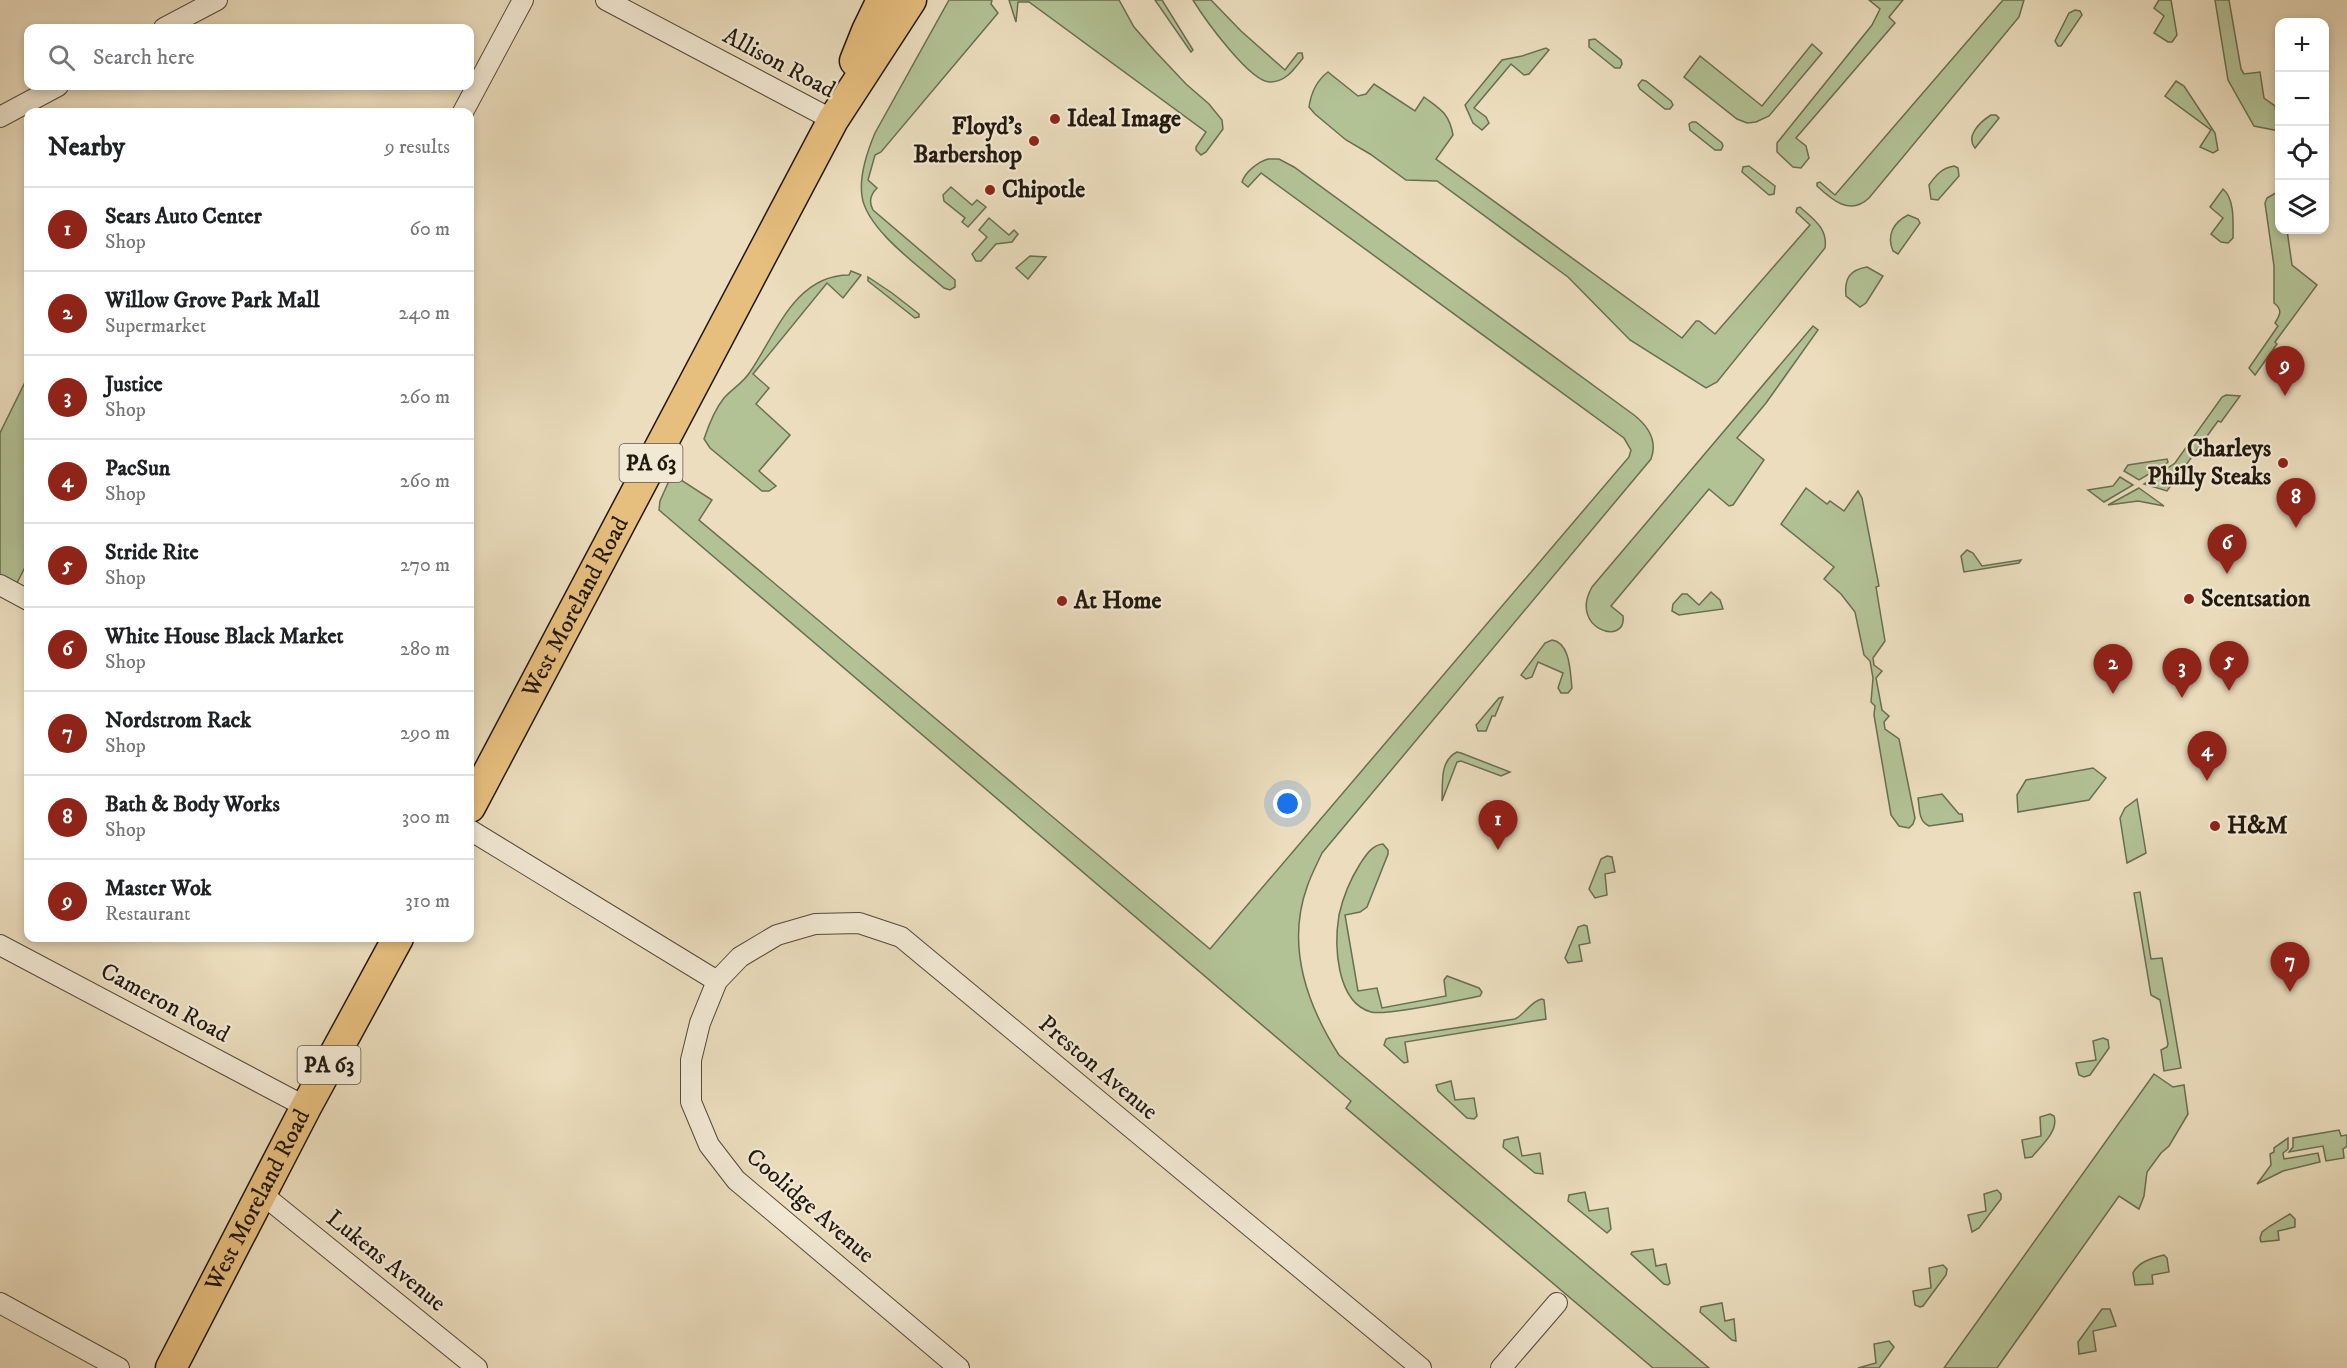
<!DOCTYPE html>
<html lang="en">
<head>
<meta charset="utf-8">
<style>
  body { margin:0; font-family:"IM FELL DW Pica",serif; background:#f6f6f6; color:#202124 }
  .controls { position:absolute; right:18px; top:18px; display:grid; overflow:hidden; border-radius:12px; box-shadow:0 3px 9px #0003 }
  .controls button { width:54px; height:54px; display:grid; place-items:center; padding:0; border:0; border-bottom:2px solid #e0e0e0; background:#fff; color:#202124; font:30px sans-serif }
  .you { position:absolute; left:1288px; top:804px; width:21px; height:21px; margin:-15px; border:4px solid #fff; border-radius:50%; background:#1a73e8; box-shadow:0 0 0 9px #1a73e833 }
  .badge { display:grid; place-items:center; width:39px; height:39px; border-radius:50%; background:#8f2418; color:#fff; font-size:20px; font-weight:700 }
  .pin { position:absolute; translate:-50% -50px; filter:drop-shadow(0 2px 3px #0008) }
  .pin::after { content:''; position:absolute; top:32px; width:21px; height:18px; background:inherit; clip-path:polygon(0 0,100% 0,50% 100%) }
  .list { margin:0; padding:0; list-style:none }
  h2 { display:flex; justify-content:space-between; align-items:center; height:78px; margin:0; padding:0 24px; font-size:26px }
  h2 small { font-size:20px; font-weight:400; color:#757577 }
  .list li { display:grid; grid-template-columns:39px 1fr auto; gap:18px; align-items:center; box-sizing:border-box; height:84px; padding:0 24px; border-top:2px solid #e0e0e0 }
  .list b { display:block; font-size:22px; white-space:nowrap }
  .list p { margin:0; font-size:20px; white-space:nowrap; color:#757577 }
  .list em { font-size:20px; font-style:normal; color:#757577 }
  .icon { flex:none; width:33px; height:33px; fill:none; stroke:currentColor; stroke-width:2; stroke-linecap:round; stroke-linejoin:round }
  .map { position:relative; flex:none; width:2347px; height:1368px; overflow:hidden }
  .search { position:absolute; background:#fff; box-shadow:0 3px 9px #0003; left:24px; top:24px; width:450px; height:66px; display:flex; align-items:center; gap:15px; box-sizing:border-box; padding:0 21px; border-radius:12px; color:#757577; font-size:22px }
  .panel { position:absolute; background:#fff; box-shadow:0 3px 9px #0003; left:24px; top:108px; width:450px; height:834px; border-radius:12px }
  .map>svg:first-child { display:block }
  .green { fill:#b2c295; stroke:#6a6e52; stroke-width:1.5 }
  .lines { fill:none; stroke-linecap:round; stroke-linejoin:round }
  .street-casing { stroke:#544a3a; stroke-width:22 }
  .primary-casing { stroke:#21190f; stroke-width:33 }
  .street { stroke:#f2e9d4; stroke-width:20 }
  .primary { stroke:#e6be7e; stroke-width:30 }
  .poi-dot { fill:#8f2418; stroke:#f2e9d4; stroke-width:2 }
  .labels { text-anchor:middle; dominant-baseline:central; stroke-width:4.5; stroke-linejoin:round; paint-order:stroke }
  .shield { fill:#f2e9d4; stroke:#60574a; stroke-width:1.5 }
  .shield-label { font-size:22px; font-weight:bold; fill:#21190f }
  .street-label { font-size:24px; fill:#21190f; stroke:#f2e9d4 }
  .poi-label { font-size:24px; font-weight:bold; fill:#21190f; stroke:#f2e9d4; text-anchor:start }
</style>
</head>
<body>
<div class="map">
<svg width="2347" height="1368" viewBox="0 0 2347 1368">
  <rect width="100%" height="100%" fill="#ebddbd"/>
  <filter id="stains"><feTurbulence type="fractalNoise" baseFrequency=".00333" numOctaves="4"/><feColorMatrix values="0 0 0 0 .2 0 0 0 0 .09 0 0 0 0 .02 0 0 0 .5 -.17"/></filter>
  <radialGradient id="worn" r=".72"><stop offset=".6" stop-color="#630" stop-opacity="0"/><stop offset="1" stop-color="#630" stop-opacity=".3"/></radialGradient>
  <!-- green -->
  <g class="green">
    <path d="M949 0H992L991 4 998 13 881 152 875 155 868 180 877 188C871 194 868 201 873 210L955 280V287L950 290 944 288C920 267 866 229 862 196 859 176 867 152 875 133Z"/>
    <polygon points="1009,0 1119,0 1134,27 1154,50 1186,84 1209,104 1222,120 1223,129 1206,152 1201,155 1196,150 1196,147 1206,132 1029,2 1018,2 1016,22"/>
    <polygon points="1155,0 1162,0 1193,50 1191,52"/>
    <path d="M1193 0H1211L1241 31 1285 70 1298 53H1302L1303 58C1294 69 1287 81 1271 82 1251 84 1204 18 1193 0Z"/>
    <polygon points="1869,0 1903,0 1889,17 1895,23 1796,138 1806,146 1809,158 1801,168 1793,167 1777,152 1777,143 1872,25 1880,9"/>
    <path d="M2003 0H2024L2019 17 1869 198C1850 216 1832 200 1817 186V183L1820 182 1835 195Z"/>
    <polygon points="2159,0 2171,0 2177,35 2172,42 2168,42 2154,33 2164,16 2154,8"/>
    <polygon points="2215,0 2229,0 2241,69 2244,74 2260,72 2264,98 2275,106 2279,131 2254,126 2228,80"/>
    <polygon points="2075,10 2080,11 2082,15 2061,46 2058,46 2055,41 2069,13"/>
    <polygon points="1595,39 1621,60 1622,64 1620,68 1615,68 1589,47 1589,40"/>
    <polygon points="1812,44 1822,53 1769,116 1756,122 1747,123 1737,119 1684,77 1700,56 1762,106"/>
    <polygon points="1546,48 1549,50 1529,74 1524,75 1511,64 1474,108 1486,117 1489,123 1482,130 1473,123 1465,105 1502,60 1522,56"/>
    <path d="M1328 72 1358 96 1366 94 1374 84 1415 111 1424 97C1441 110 1449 113 1453 135L1436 159 1682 338 1696 321H1699L1715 334 1810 225 1796 212 1797 208 1800 207C1813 219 1828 228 1825 248L1717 382 1706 388 1630 340 1568 277 1437 181 1406 180 1370 154 1346 140 1315 114 1309 107C1311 93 1316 81 1328 72Z"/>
    <polygon points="1642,80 1646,81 1671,101 1673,105 1670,109 1665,109 1640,89 1638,85"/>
    <polygon points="2176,81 2184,86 2215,133 2218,150 2213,153 2200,147 2211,130 2165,96"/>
    <path d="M1991 115H1996L1999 118 1975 148C1965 136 1980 122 1991 115Z"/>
    <polygon points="1692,122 1696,122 1722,143 1723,146 1721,150 1715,150 1690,130 1689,124"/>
    <path d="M1268 159H1279L1294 167 1634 415C1648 426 1658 440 1651 459L1322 853C1317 864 1311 875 1307 887 1286 946 1307 1005 1339 1055L1709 1368H1653L1346 1108 1351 1101 659 510 660 501 672 474 712 500 699 520 1210 949 1629 457 1631 450 1624 438 1261 173 1248 187 1242 182C1245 172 1258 162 1268 159Z"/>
    <polygon points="1749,166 1775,186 1774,194 1769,195 1742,172 1743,167"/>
    <path d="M1954 166 1958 168 1959 176 1938 200 1931 199 1929 185C1936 175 1942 168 1954 166Z"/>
    <polygon points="951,187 972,205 977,200 986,207 968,227 962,222 965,218 944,201 943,195"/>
    <path d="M2223 189C2235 199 2233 223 2233 238L2228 243 2221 242 2211 234 2223 218 2210 207Z"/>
    <path d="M2279 191 2280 230H2287L2292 265 2317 285 2275 342 2277 344 2255 375 2249 368 2278 326 2275 323C2280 315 2283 310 2274 303V266L2265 203 2267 198Z"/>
    <path d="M1908 215 1918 219 1920 223 1898 254 1893 251C1886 235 1894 222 1908 215Z"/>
    <polygon points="989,218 1009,235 1014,230 1018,234 1012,242 996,244 981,261 976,261 972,254 987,237 979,230"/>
    <polygon points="1030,256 1046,257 1028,279 1016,268"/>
    <path d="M1867 267 1883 276 1866 303 1860 307 1846 296C1844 278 1850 270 1867 267Z"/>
    <path d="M851 271 861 275 843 298 827 283 753 374 769 388 756 404 790 435 759 471 776 486 769 491H762L710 448 704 439C708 427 715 409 724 398 732 389 743 383 750 372 776 334 795 275 849 275Z"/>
    <polygon points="868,277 892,293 919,314 919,317 915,318 868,281"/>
    <path d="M1813 326 1818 330 1766 403 1737 438 1764 460 1733 505 1729 506 1709 489 1611 606 1623 616C1627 647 1568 629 1592 587Z"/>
    <polygon points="28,376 28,561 15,587 0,579 0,433"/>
    <polygon points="2226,395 2240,396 2221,422 2218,421 2167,491 2144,484 2175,463 2222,397"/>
    <polygon points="2167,459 2168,462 2166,464 2139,480 2124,471 2128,465"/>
    <polygon points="2120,477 2133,485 2104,502 2088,490 2113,486"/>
    <polygon points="1806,488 1827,504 1830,501 1844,511 1858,491 1862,498 1879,586 1876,587 1885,641 1873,658 1874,665 1882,671 1876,678 1882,710 1889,716 1884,722 1885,729 1899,739 1915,818 1913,824 1909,828 1899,826 1891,815 1874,715 1875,706 1871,702 1873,678 1870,661 1864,655 1855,612 1841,594 1824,579 1834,567 1781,524"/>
    <polygon points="2139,488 2164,506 2138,501 2108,505"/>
    <polygon points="1967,550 1973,553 1982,566 2021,560 2019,563 1964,572 1961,556"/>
    <polygon points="1711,592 1720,600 1723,609 1679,615 1672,611 1673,604 1682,594 1687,594 1699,605"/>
    <path d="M1552 640C1571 643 1570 673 1572 688L1568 693H1561L1558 688 1563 673 1538 662 1532 677 1526 679 1521 675 1545 643Z"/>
    <polygon points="1503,697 1495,716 1492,716 1486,731 1478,731 1476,725 1478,723 1499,698"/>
    <path d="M1457 752 1461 753 1510 772 1501 776 1461 761 1457 762 1442 801C1443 784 1439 761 1457 752Z"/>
    <polygon points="2093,768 2106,778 2089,800 2018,812 2017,795 2026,780"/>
    <path d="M1942 794 1959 814H1962L1963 821 1929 826C1918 821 1920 809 1918 798Z"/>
    <polygon points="2137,799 2146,853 2127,863 2120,818 2125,808"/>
    <path d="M1383 844 1388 850V854L1367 907 1360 912 1345 915 1358 991 1377 988 1382 1008 1446 996 1444 980 1447 976 1479 988 1482 992 1480 996C1460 1000 1385 1016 1371 1012 1336 1002 1334 945 1339 915 1343 897 1350 880 1360 864 1366 855 1372 845 1383 844Z"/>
    <polygon points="1607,856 1612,857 1615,872 1605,874 1607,895 1595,898 1589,889 1601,859"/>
    <polygon points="2140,892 2151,959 2162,958 2181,1068 2164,1071 2161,1050 2167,1047 2168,1044 2160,1000 2151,995 2134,893"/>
    <polygon points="1584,925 1587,926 1590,943 1579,945 1582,961 1568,963 1565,958 1578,927"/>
    <path d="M1542 999 1544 1000 1546 1019 1405 1042 1408 1062 1404 1063 1384 1045 1386 1039 1389 1038 1515 1019C1525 1014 1531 1001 1542 999Z"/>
    <polygon points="2103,1038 2108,1040 2109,1048 2090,1075 2084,1077 2079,1075 2076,1063 2096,1060 2093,1041"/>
    <polygon points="2154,1074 2173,1087 2184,1085 2188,1114 2169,1146 2161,1153 2147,1172 2144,1196 2139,1209 2119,1196 1997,1368 1944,1368"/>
    <polygon points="1451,1081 1455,1100 1474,1098 1477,1116 1474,1119 1467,1118 1438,1091 1436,1085"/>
    <path d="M2050 1114 2054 1116C2059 1131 2041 1146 2032 1157L2025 1158 2022 1140 2041 1136 2040 1117Z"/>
    <polygon points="2339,1130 2341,1136 2347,1135 2347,1146 2343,1149 2344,1158 2326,1161 2323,1146 2289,1152 2293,1147 2293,1138"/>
    <polygon points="1518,1137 1522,1156 1540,1153 1543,1174 1535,1173 1503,1147 1504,1140"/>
    <polygon points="2288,1138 2288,1149 2283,1153 2284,1159 2318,1153 2320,1162 2283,1171 2257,1184 2271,1165 2270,1154 2274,1152 2274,1148"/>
    <polygon points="1997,1190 2001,1194 2001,1199 1979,1228 1972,1232 1968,1215 1986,1211 1984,1194"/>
    <polygon points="1585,1192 1589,1211 1608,1208 1611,1229 1607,1233 1568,1201 1569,1195"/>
    <polygon points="2290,1214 2295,1219 2295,1227 2278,1231 2279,1240 2261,1242 2260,1238 2262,1232 2270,1226"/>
    <polygon points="1653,1249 1656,1266 1666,1264 1670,1283 1668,1285 1664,1284 1631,1254 1632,1252"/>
    <path d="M2164 1255 2167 1258 2169 1272 2152 1275 2153 1284 2135 1285 2133 1273C2138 1262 2152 1258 2164 1255Z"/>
    <polygon points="1943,1265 1947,1269 1946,1275 1923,1306 1920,1307 1915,1305 1913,1291 1931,1288 1929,1268"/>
    <polygon points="1722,1303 1725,1321 1734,1319 1736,1341 1732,1340 1700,1312 1701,1307"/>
    <polygon points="2102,1309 2110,1309 2116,1326 2093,1331 2096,1351 2079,1354 2078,1342"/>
    <polygon points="1889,1341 1894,1347 1879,1368 1858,1368 1876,1363 1874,1344"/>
  </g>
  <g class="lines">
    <defs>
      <g id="street">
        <polyline points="606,0 833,120"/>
        <polyline points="164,28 217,0"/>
        <polyline points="463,112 523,0"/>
        <polyline points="0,117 58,86"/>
        <polyline points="0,585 28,600"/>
        <polyline points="470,830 717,981"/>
        <polyline points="0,945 306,1107"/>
        <polyline points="262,1194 477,1368"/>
        <polyline points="0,1303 119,1368"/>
        <polyline points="959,1368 736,1180 709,1145 691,1102 691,1060 700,1023 717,981 740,957 777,935 815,924 859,923 901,937 1421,1368"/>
        <polyline points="1501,1368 1557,1303"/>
      </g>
      <g id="primary">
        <polyline points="855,61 867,31 882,0"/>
        <path id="s1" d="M470 807 833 120 911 0"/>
        <path id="s2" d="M171 1368 306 1107 398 938"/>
      </g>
    </defs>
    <!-- street casing -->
    <use href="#street" class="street-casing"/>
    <!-- primary casing -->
    <use href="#primary" class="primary-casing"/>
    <!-- street -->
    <use href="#street" class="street"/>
    <!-- primary -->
    <use href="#primary" class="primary"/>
  </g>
  <!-- markers -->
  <g class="poi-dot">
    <circle cx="1055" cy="119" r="6"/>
    <circle cx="1034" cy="141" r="6"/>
    <circle cx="990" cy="190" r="6"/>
    <circle cx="2283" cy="463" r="6"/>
    <circle cx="2189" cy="599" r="6"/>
    <circle cx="1062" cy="601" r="6"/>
    <circle cx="2215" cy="826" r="6"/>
  </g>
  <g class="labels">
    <!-- shield labels -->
    <g class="shield">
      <rect x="619.5" y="444" width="63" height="38" rx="4.5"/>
      <rect x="297.5" y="1046" width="63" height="38" rx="4.5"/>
    </g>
    <g class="shield-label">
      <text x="651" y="463">PA 63</text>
      <text x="329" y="1065">PA 63</text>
    </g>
    <!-- street labels -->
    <g class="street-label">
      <text transform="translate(779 63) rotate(28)">Allison Road</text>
      <text stroke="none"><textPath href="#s1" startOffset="226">West Moreland Road</textPath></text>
      <text transform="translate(165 1003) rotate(28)">Cameron Road</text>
      <text transform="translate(1098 1068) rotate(40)">Preston Avenue</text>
      <text stroke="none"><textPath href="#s2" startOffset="189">West Moreland Road</textPath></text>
      <text transform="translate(810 1206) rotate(41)">Coolidge Avenue</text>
      <text transform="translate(386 1261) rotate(39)">Lukens Avenue</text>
    </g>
    <!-- poi labels -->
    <g class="poi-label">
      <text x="1067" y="119">Ideal Image</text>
      <text x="1022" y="127" text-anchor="end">Floyd's<tspan x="1022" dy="28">Barbershop</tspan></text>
      <text x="1002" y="190">Chipotle</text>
      <text x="2271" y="449" text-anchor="end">Charleys<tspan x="2271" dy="28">Philly Steaks</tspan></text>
      <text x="2201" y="599">Scentsation</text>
      <text x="1074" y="601">At Home</text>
      <text x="2227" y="826">H&amp;M</text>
    </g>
  </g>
  <rect width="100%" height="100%" filter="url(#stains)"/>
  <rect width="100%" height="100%" fill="url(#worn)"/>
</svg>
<div class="controls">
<button>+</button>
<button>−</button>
<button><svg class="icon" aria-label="locate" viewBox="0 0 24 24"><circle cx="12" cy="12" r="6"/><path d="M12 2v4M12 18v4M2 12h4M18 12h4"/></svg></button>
<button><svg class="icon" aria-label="layers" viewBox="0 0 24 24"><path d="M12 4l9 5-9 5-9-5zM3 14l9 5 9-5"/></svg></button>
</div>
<div class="you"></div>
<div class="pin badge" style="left:1498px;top:850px">1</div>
<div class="pin badge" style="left:2113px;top:694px">2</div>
<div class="pin badge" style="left:2182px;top:698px">3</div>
<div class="pin badge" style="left:2207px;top:781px">4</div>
<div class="pin badge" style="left:2229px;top:691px">5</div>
<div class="pin badge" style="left:2227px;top:574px">6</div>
<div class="pin badge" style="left:2290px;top:992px">7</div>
<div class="pin badge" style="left:2296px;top:528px">8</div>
<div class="pin badge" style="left:2285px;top:396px">9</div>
<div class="search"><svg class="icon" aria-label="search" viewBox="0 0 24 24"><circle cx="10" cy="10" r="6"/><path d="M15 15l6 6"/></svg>Search here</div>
<section class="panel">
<h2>Nearby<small>9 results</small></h2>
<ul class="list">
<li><span class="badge">1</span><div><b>Sears Auto Center</b><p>Shop</p></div><em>60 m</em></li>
<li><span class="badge">2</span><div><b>Willow Grove Park Mall</b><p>Supermarket</p></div><em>240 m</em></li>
<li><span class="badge">3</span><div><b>Justice</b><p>Shop</p></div><em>260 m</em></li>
<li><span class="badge">4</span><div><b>PacSun</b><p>Shop</p></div><em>260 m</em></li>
<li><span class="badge">5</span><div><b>Stride Rite</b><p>Shop</p></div><em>270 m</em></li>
<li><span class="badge">6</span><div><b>White House Black Market</b><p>Shop</p></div><em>280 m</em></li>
<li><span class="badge">7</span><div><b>Nordstrom Rack</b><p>Shop</p></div><em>290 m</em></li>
<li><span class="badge">8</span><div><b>Bath &amp; Body Works</b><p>Shop</p></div><em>300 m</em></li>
<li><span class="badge">9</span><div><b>Master Wok</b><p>Restaurant</p></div><em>310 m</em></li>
</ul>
</section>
</div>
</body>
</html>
